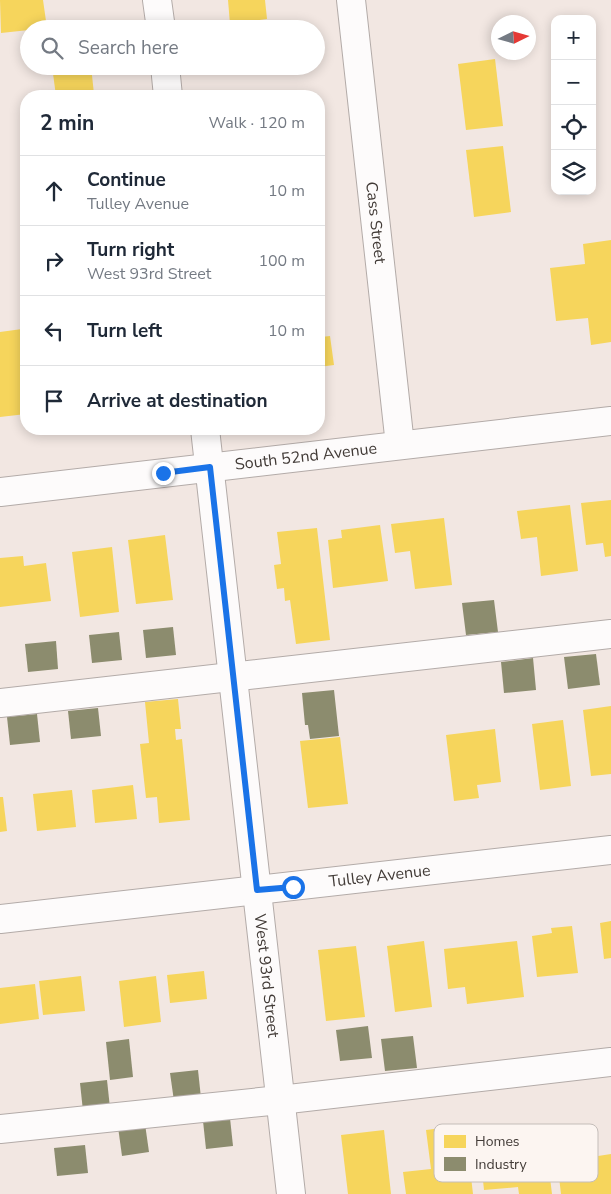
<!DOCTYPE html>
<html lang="en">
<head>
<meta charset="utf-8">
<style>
  body { margin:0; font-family:"Nunito Sans",sans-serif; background:#f2f2f3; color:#1f2937 }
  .controls { position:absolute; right:15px; top:15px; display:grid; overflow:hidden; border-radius:10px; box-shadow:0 2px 12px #0003 }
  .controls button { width:45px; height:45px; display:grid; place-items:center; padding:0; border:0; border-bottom:1px solid #e0e1e3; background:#fff; color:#1f2937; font:25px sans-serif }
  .compass { position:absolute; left:491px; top:15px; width:45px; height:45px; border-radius:50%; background:#fff; box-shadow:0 2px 12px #0003; rotate:85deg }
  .stop { position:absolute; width:15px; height:15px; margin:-11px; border:4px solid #1a73e8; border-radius:50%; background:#fff }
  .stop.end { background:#1a73e8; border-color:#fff; box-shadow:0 1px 5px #0008 }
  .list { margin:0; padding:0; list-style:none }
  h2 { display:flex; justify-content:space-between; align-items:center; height:65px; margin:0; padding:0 20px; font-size:21px }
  h2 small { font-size:16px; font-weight:400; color:#747a83 }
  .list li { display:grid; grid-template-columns:32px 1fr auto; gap:15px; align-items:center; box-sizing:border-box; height:70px; padding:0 20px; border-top:1px solid #e0e1e3 }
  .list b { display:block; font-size:19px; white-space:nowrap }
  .list p { margin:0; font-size:16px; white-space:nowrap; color:#747a83 }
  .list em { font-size:16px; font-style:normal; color:#747a83 }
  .icon { flex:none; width:28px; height:28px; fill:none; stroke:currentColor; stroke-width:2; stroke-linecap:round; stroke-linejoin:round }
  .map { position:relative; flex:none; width:611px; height:1194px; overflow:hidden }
  .search { position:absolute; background:#fff; box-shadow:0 2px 12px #0003; left:20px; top:20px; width:305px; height:55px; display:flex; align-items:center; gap:12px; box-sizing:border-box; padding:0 18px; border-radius:28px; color:#747a83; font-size:19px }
  .panel { position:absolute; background:#fff; box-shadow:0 2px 12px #0003; left:20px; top:90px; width:305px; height:345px; border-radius:20px }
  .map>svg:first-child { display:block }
  .homes { fill:#f6d55c }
  .industry { fill:#8c8c6e }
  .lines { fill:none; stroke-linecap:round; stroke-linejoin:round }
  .minor-casing { stroke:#b3aba8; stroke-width:30 }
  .major-casing { stroke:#b3aba8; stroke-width:30 }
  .minor { stroke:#fdfbfb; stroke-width:28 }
  .major { stroke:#fdfbfb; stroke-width:28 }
  .route { stroke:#1a73e8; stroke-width:6 }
  .labels { text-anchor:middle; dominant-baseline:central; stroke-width:5; stroke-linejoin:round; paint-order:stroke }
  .street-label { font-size:16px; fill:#413a36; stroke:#fcf5f1 }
  .key { fill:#fcf5f1; stroke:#c4bdb9; stroke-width:1 }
  .key-label { font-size:14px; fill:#413a36 }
</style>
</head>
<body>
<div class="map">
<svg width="611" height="1194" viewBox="0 0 611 1194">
  <rect width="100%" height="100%" fill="#f2e7e2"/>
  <!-- homes -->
  <g class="homes">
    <polygon points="0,0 43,0 47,28 29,29 29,30 1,33"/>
    <polygon points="228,0 265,0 267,19 230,24"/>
    <polygon points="495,59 503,126 466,130 458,64"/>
    <polygon points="52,66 91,66 94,94 56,96"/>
    <polygon points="503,146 511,212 474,217 466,150"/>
    <polygon points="611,240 611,342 591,345 588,318 556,321 550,268 585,264 583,244"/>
    <polygon points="22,329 26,365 26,414 0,417 0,332"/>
    <polygon points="319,329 321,337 330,336 334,365 319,367"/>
    <polygon points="611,500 611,556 605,557 603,543 586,545 581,503"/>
    <polygon points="570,505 578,571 541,576 537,537 521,539 517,511"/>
    <polygon points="444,518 452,585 415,589 410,551 395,553 391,524"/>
    <polygon points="380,525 388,581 333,588 328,540 342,538 341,530"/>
    <polygon points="317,528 330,640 296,644 290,600 285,601 284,588 277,589 274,565 281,564 277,532"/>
    <polygon points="165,535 173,600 136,604 128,540"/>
    <polygon points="112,547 119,612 80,617 72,552"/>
    <polygon points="23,556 24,566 46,563 51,601 0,607 0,558"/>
    <polygon points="178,699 181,729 175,729 176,740 182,739 190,820 159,823 157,797 146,798 140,744 149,743 145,702"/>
    <polygon points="611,706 611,774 591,776 583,710"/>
    <polygon points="563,720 571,786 540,790 532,724"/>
    <polygon points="495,729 501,782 477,785 479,798 454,801 446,735"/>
    <polygon points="340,737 348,804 308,808 300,741"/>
    <polygon points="133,785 137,819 95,823 92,790"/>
    <polygon points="72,790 76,827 37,831 33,794"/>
    <polygon points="0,797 3,797 7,831 0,832"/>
    <polygon points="611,921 611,958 604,959 600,923"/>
    <polygon points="572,926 578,973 537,977 532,936 552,933 551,928"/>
    <polygon points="424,941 432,1007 395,1012 387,946"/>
    <polygon points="517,941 524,997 467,1004 465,987 448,989 444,949"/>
    <polygon points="356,946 365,1017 326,1021 318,950"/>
    <polygon points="204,971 207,999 170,1003 167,975"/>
    <polygon points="81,976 85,1011 43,1015 39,981"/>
    <polygon points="156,976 161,1022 124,1027 119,981"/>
    <polygon points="35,984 39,1019 0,1024 0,988"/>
    <polygon points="465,1125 473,1194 406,1194 403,1172 431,1169 426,1130"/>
    <polygon points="384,1130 391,1194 348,1194 341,1135"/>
    <polygon points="596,1139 598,1156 611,1154 611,1194 561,1194 557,1160 574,1159 572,1141"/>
    <polygon points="546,1145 552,1194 519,1194 518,1187 484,1190 480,1152"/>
  </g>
  <!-- industry -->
  <g class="industry">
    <polygon points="494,600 498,632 466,635 462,603"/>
    <polygon points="173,627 176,655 146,658 143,630"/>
    <polygon points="119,632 122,660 92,663 89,635"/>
    <polygon points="56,641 58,669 28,672 25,644"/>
    <polygon points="596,654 600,685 568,689 564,657"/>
    <polygon points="533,658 536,690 504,693 501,662"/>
    <polygon points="334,690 339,736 310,739 308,725 305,725 302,693"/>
    <polygon points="98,708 101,736 71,739 68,711"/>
    <polygon points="37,714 40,742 10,745 7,717"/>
    <polygon points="368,1026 372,1058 340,1061 336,1030"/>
    <polygon points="413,1036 417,1068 385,1071 381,1039"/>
    <polygon points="129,1039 133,1077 110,1080 106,1042"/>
    <polygon points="198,1070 201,1098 174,1101 170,1073"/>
    <polygon points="107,1080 110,1108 83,1111 80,1083"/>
    <polygon points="230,1118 233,1146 206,1149 203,1121"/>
    <polygon points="145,1124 149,1152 122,1156 118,1127"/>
    <polygon points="85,1145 88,1173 57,1176 54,1148"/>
  </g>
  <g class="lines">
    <defs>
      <g id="minor">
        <path id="s1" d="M351 0 400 445"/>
        <path id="s2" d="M0 492 611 421"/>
        <polyline points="0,703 611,634"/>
        <path id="s3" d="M0 919 611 850"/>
        <polyline points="0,1129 280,1100 611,1062"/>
      </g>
      <g id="major">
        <polyline points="157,0 161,29"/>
        <polyline points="165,66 168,96"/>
        <path id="s4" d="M205 429 291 1194"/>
      </g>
    </defs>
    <!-- minor casing -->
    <use href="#minor" class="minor-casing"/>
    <!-- major casing -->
    <use href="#major" class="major-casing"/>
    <!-- minor -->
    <use href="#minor" class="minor"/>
    <!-- major -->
    <use href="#major" class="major"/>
  </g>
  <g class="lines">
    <!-- route -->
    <polyline class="route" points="163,473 210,467 257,890 293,887"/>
  </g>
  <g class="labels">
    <!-- street labels -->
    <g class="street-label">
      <text stroke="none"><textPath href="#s1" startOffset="224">Cass Street</textPath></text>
      <text stroke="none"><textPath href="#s2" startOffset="308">South 52nd Avenue</textPath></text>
      <text stroke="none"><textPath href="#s3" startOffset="382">Tulley Avenue</textPath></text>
      <text stroke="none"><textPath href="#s4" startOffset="550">West 93rd Street</textPath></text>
    </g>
  </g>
  <!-- legend -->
  <rect x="434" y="1124" width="164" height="58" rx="8" class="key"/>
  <rect x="444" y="1135" width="22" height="13" fill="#f6d55c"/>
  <rect x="444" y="1157" width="22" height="14" fill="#8c8c6e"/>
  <g class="key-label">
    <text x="475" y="1146">Homes</text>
    <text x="475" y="1169">Industry</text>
  </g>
</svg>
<div class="controls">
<button>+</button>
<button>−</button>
<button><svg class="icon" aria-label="locate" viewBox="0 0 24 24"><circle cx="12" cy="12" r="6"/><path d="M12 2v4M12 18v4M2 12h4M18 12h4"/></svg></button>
<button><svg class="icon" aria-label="layers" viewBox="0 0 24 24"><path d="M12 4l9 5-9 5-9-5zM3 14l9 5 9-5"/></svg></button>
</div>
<svg class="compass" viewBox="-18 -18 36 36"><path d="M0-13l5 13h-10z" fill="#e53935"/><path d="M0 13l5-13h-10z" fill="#747a83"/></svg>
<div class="stop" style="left:293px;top:887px"></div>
<div class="stop end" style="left:163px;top:473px"></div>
<div class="search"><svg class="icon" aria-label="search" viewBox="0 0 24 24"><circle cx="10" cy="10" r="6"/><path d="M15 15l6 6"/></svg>Search here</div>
<section class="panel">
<h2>2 min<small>Walk · 120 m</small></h2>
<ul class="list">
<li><svg class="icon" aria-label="ahead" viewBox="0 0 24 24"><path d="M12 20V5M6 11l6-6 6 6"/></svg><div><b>Continue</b><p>Tulley Avenue</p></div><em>10 m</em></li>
<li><svg class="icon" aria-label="right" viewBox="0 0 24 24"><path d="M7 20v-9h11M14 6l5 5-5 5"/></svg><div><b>Turn right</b><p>West 93rd Street</p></div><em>100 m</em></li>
<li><svg class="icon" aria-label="left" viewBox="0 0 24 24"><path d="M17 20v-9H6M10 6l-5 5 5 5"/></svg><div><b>Turn left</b></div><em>10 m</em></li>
<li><svg class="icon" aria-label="arrive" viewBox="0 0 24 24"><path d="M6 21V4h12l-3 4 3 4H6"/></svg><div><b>Arrive at destination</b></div></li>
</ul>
</section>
</div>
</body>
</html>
